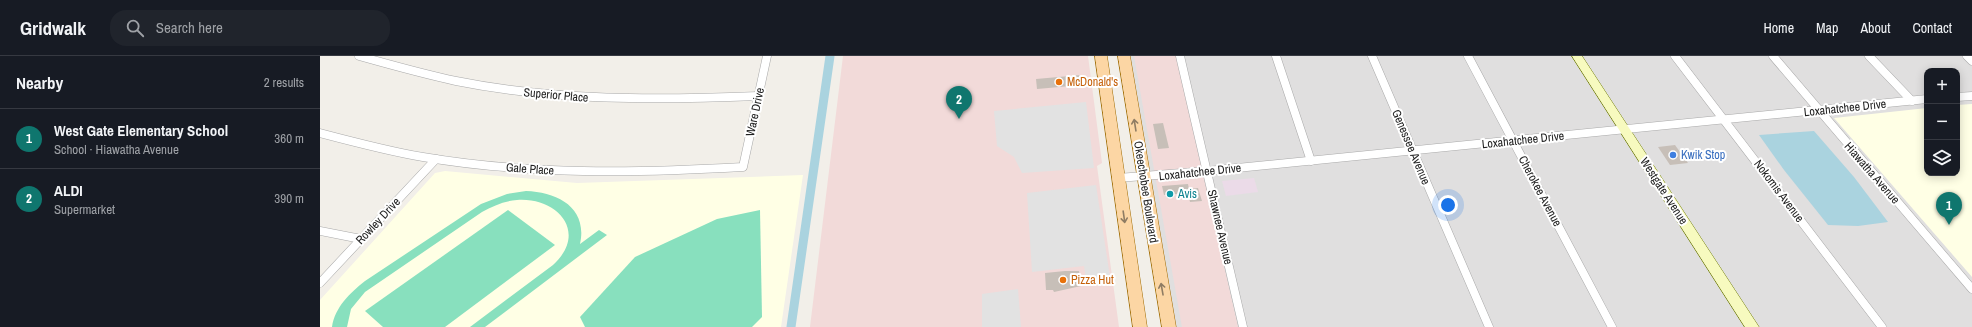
<!DOCTYPE html>
<html lang="en">
<head>
<meta charset="utf-8">
<style>
  body { margin:0; font-family:"Archivo Narrow",sans-serif; background:#20242c; color:#f1f3f6 }
  .controls { position:absolute; right:12px; top:12px; display:grid; overflow:hidden; border-radius:8px; box-shadow:0 2px 10px #0003 }
  .controls button { width:36px; height:36px; display:grid; place-items:center; padding:0; border:0; border-bottom:1px solid #363941; background:#171b24; color:#f1f3f6; font:20px sans-serif }
  .you { position:absolute; left:1128px; top:149px; width:14px; height:14px; margin:-10px; border:3px solid #fff; border-radius:50%; background:#1a73e8; box-shadow:0 0 0 6px #1a73e833 }
  .badge { display:grid; place-items:center; width:26px; height:26px; border-radius:50%; background:#0f766e; color:#fff; font-size:13px; font-weight:700 }
  .pin { position:absolute; translate:-50% -33px; filter:drop-shadow(0 1px 2px #0008) }
  .pin::after { content:''; position:absolute; top:21px; width:14px; height:12px; background:inherit; clip-path:polygon(0 0,100% 0,50% 100%) }
  .list { margin:0; padding:0; list-style:none }
  h2 { display:flex; justify-content:space-between; align-items:center; height:52px; margin:0; padding:0 16px; font-size:17px }
  h2 small { font-size:13px; font-weight:400; color:#9ea1a6 }
  .list li { display:grid; grid-template-columns:26px 1fr auto; gap:12px; align-items:center; box-sizing:border-box; height:60px; padding:0 16px; border-top:1px solid #363941 }
  .list b { display:block; font-size:15px; white-space:nowrap }
  .list p { margin:0; font-size:13px; white-space:nowrap; color:#9ea1a6 }
  .list em { font-size:13px; font-style:normal; color:#9ea1a6 }
  .icon { flex:none; width:22px; height:22px; fill:none; stroke:currentColor; stroke-width:2; stroke-linecap:round; stroke-linejoin:round }
  .map { position:relative; flex:none; width:1652px; height:271px; overflow:hidden }
  header { display:flex; align-items:center; gap:24px; box-sizing:border-box; height:56px; padding:0 20px; background:#171b24; border-bottom:1px solid #363941 }
  header strong { font-size:19px }
  nav { display:flex; gap:22px; margin-inline-start:auto; font-size:14px }
  .search { width:280px; height:36px; background:#20242c; display:flex; align-items:center; gap:10px; box-sizing:border-box; padding:0 14px; border-radius:16px; color:#9ea1a6; font-size:15px }
  main { display:flex }
  aside { flex:1; background:#171b24 }
  .map>svg:first-child { display:block }
  .residential { fill:#e0dfdf; fill-rule:evenodd }
  .commercial { fill:#f2dad9 }
  .industrial { fill:#ebdbe8 }
  .education { fill:#ffffe5 }
  .pitch { fill:#88e0be }
  .parking { fill:#e2e2e2 }
  .water { fill:#aad3df }
  .lines { fill:none; stroke-linecap:round; stroke-linejoin:round }
  .canal { stroke:#aad3df; stroke-width:9 }
  .building { fill:#c7bfb8 }
  .street-casing { stroke:#a9a9a9; stroke-width:9 }
  .secondary-casing { stroke:#707d05; stroke-width:1 }
  .primary-casing { stroke:#a06b00; stroke-width:1 }
  .street { stroke:#fff; stroke-width:8 }
  .secondary { fill:#f7fabf; fill-rule:evenodd }
  .primary { fill:#fcd6a4; fill-rule:evenodd }
  .oneway { stroke:#8f7c63 }
  .food-dot { fill:#e8710a; stroke:#fff; stroke-width:1.5 }
  .shop-dot { fill:#3f7fe0; stroke:#fff; stroke-width:1.5 }
  .culture-dot { fill:#0f9aa8; stroke:#fff; stroke-width:1.5 }
  .labels { text-anchor:middle; dominant-baseline:central; stroke-width:4; stroke-linejoin:round; paint-order:stroke }
  .food-label { font-size:12px; fill:#c56008; stroke:#fff; text-anchor:start }
  .street-label { font-size:12px; fill:#222; stroke:#fff }
  .shop-label { font-size:12px; fill:#366cbe; stroke:#fff; text-anchor:start }
  .culture-label { font-size:12px; fill:#0d838f; stroke:#fff; text-anchor:start }
</style>
</head>
<body>
<header>
<strong>Gridwalk</strong>
<div class="search"><svg class="icon" aria-label="search" viewBox="0 0 24 24"><circle cx="10" cy="10" r="6"/><path d="M15 15l6 6"/></svg>Search here</div>
<nav><a>Home</a><a>Map</a><a>About</a><a>Contact</a></nav>
</header>
<main>
<aside>
<h2>Nearby<small>2 results</small></h2>
<ul class="list">
<li><span class="badge">1</span><div><b>West Gate Elementary School</b><p>School · Hiawatha Avenue</p></div><em>360 m</em></li>
<li><span class="badge">2</span><div><b>ALDI</b><p>Supermarket</p></div><em>390 m</em></li>
</ul>
</aside>
<div class="map">
<svg width="1652" height="271" viewBox="0 0 1652 271">
  <rect width="100%" height="100%" fill="#f2efe9"/>
  <!-- residential -->
  <path class="residential" d="M805 0H1652V271H847ZM1607 15H1637V117H1607Z"/>
  <!-- commercial -->
  <g class="commercial">
    <polygon points="523,0 768,0 782,107 777,110 799,271 490,271"/>
    <polygon points="814,0 856,0 918,271 862,271"/>
  </g>
  <!-- industrial -->
  <polygon class="industrial" points="934,122 938,136 906,140 902,125"/>
  <!-- education -->
  <g class="education">
    <polygon points="1652,48 1652,221 1514,62 1607,52 1607,117 1637,117 1637,49"/>
    <polygon points="125,115 257,127 483,119 461,271 0,271 0,244 115,117"/>
  </g>
  <!-- pitch -->
  <g class="pitch">
    <path d="M206 135C238 136 268 152 260 188L279 174 287 179 165 271H150L233 209C269 176 237 141 197 144 184 145 173 150 162 156L45 236 31 253 27 271H12C15 251 30 237 45 225L161 148 187 138Z"/>
    <polygon points="188,154 235,189 125,271 63,271 45,255"/>
    <polygon points="440,154 442,261 432,271 265,271 260,261 315,201 397,163"/>
  </g>
  <!-- parking -->
  <g class="parking">
    <polygon points="766,46 774,112 702,117 694,101 677,90 674,55"/>
    <polygon points="776,129 790,221 766,223 764,210 712,216 707,137"/>
    <polygon points="698,233 701,271 662,271 662,238"/>
  </g>
  <!-- water -->
  <polygon class="water" points="1494,75 1534,121 1568,166 1538,170 1508,169 1464,114 1439,79"/>
  <g class="lines">
    <!-- canal -->
    <polyline class="canal" points="471,271 510,0"/>
  </g>
  <!-- building -->
  <g class="building">
    <polygon points="761,19 762,29 717,33 716,23"/>
    <polygon points="843,67 849,92 838,93 833,68"/>
    <polygon points="1355,89 1368,107 1350,109 1338,91"/>
    <polygon points="868,128 869,133 878,132 882,145 870,146 868,137 844,139 842,130"/>
    <polygon points="745,215 759,215 761,230 734,236 733,234 726,234 725,217"/>
  </g>
  <g class="lines">
    <defs>
      <g id="street">
        <path d="M39 0C71 9 103 18 136 25 235 45 337 44 438 40"/>
        <polyline points="860,0 923,271"/>
        <polyline points="956,0 991,105"/>
        <polyline points="1052,0 1169,271"/>
        <polyline points="1148,0 1292,271"/>
        <polyline points="1355,0 1562,271"/>
        <polyline points="1453,0 1652,233"/>
        <polyline points="1549,0 1592,45"/>
        <polyline points="1647,0 1652,5"/>
        <polyline points="1637,41 1652,40"/>
        <path d="M0 77C34 86 68 95 103 101 209 119 317 117 423 111L447 0"/>
        <polyline points="798,122 887,115 1607,43"/>
        <polyline points="0,175 41,183"/>
        <polyline points="0,227 116,103"/>
      </g>
      <polygon id="secondary" points="1252,0 1262,0 1439,271 1425,271"/>
      <g id="primary">
        <polygon points="775,0 787,0 827,271 813,271"/>
        <polygon points="798,0 810,0 856,271 842,271"/>
      </g>
    </defs>
    <!-- street casing -->
    <use href="#street" class="street-casing"/>
    <!-- secondary casing -->
    <use href="#secondary" class="secondary-casing"/>
    <!-- primary casing -->
    <use href="#primary" class="primary-casing"/>
    <!-- street -->
    <use href="#street" class="street"/>
    <!-- secondary -->
    <use href="#secondary" class="secondary"/>
    <!-- primary -->
    <use href="#primary" class="primary"/>
  </g>
  <!-- one-way arrows -->
  <defs><path id="oneway-shaft" d="M-6 0H5M1.5-3L5.5 0L1.5 3" fill="none" stroke-width="1.6" stroke-linecap="round" stroke-linejoin="round"/></defs>
  <g class="oneway">
    <use href="#oneway-shaft" transform="translate(815 69) rotate(-99)"/>
    <use href="#oneway-shaft" transform="translate(804 161) rotate(82)"/>
    <use href="#oneway-shaft" transform="translate(842 233) rotate(-100)"/>
  </g>
  <!-- markers -->
  <g class="food-dot">
    <circle cx="739" cy="26" r="4"/>
    <circle cx="743" cy="224" r="4"/>
  </g>
  <circle class="shop-dot" cx="1353" cy="99" r="4"/>
  <circle class="culture-dot" cx="850" cy="138" r="4"/>
  <g class="labels">
    <!-- food labels -->
    <g class="food-label">
      <text x="747" y="26">McDonald's</text>
      <text x="751" y="224">Pizza Hut</text>
    </g>
    <!-- street labels -->
    <g class="street-label">
      <text transform="translate(236 39) rotate(5)">Superior Place</text>
      <text transform="translate(1525 52) rotate(-6)">Loxahatchee Drive</text>
      <text transform="translate(435 56) rotate(-78)">Ware Drive</text>
      <text transform="translate(1203 84) rotate(-6)">Loxahatchee Drive</text>
      <text transform="translate(1091 91) rotate(67)">Genessee Avenue</text>
      <text transform="translate(210 113) rotate(4)">Gale Place</text>
      <text transform="translate(880 116) rotate(-6)">Loxahatchee Drive</text>
      <text transform="translate(1552 117) rotate(49)">Hiawatha Avenue</text>
      <text transform="translate(1220 135) rotate(62)">Cherokee Avenue</text>
      <text transform="translate(1344 135) rotate(57)">Westgate Avenue</text>
      <text transform="translate(1459 135) rotate(53)">Nokomis Avenue</text>
      <text transform="translate(826 136) rotate(81)">Okeechobee Boulevard</text>
      <text transform="translate(58 165) rotate(-47)">Rowley Drive</text>
      <text transform="translate(900 171) rotate(77)">Shawnee Avenue</text>
    </g>
    <!-- shop labels -->
    <g class="shop-label">
      <text x="1361" y="99">Kwik Stop</text>
    </g>
    <!-- culture labels -->
    <g class="culture-label">
      <text x="858" y="138">Avis</text>
    </g>
  </g>
</svg>
<div class="controls">
<button>+</button>
<button>−</button>
<button><svg class="icon" aria-label="layers" viewBox="0 0 24 24"><path d="M12 4l9 5-9 5-9-5zM3 14l9 5 9-5"/></svg></button>
</div>
<div class="you"></div>
<div class="pin badge" style="left:1629px;top:169px">1</div>
<div class="pin badge" style="left:639px;top:63px">2</div>
</div>
</main>
</body>
</html>
